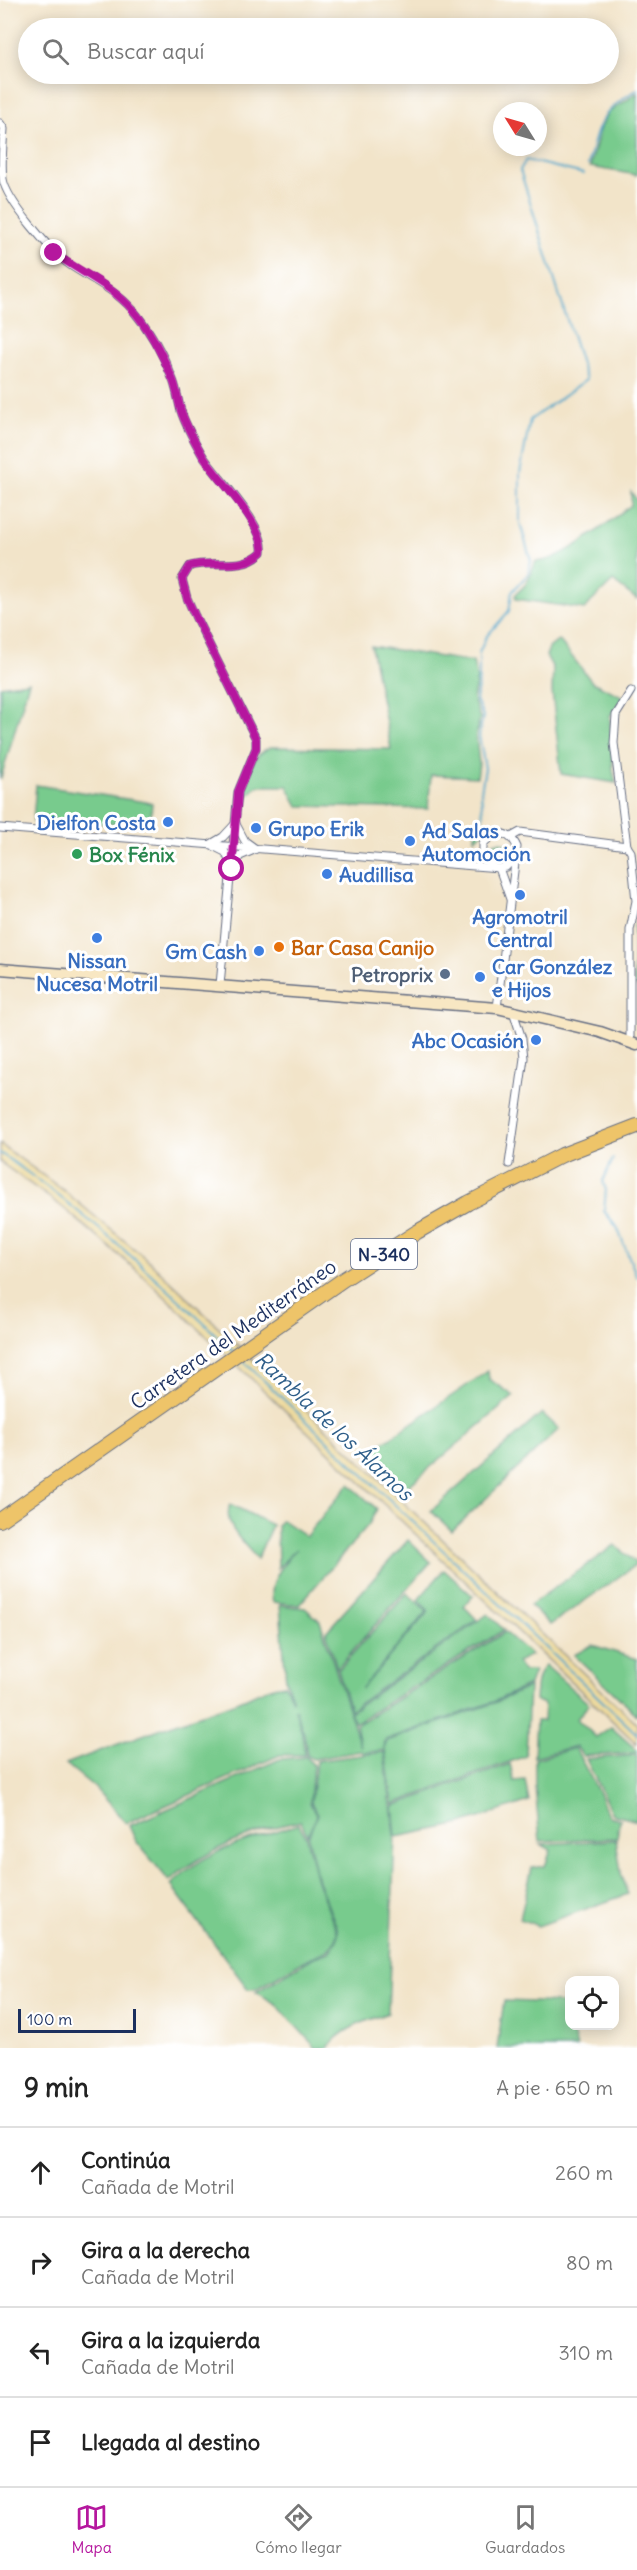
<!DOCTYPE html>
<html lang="es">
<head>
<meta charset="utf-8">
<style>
  body { margin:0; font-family:Delius,sans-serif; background:#f6f6f6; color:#222 }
  .controls { position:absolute; right:18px; bottom:18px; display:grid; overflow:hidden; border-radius:12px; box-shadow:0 3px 15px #0003 }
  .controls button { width:54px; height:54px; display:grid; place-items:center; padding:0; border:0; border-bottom:2px solid #e0e0e0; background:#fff; color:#222; font:30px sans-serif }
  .compass { position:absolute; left:493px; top:102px; width:54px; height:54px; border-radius:50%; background:#fff; box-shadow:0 3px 15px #0003; rotate:307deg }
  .scale { position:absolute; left:18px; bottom:15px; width:118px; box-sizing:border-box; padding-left:6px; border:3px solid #1b2f5e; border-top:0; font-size:16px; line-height:21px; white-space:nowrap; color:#1b2f5e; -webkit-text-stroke:4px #fff; paint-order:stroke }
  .stop { position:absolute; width:18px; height:18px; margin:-14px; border:4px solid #b5179e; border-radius:50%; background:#fff }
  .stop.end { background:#b5179e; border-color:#fff; box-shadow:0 2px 6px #0008 }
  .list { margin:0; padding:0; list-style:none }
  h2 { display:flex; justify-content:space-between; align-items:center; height:78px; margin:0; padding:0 24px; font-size:26px }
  h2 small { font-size:20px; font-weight:400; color:#767676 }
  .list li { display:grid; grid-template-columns:39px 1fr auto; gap:18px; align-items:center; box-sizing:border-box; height:90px; padding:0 24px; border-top:2px solid #e0e0e0 }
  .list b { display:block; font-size:22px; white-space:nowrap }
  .list p { margin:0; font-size:20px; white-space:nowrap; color:#767676 }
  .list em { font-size:20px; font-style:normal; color:#767676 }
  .icon { flex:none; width:33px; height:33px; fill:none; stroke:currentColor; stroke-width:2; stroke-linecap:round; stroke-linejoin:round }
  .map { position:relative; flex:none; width:637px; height:2048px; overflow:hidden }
  .search { position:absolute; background:#fff; box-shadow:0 3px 15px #0003; left:18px; right:18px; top:18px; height:66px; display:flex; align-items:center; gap:15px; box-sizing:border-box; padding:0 21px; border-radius:33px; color:#767676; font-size:22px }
  .sheet { height:438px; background:#fff }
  nav { display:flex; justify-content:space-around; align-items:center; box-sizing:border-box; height:84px; border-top:2px solid #e0e0e0; background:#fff; font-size:16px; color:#767676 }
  nav a { display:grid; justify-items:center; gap:3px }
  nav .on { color:#b5179e }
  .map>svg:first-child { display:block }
  .green { fill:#78cb8d; stroke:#4a7d76; stroke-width:1.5 }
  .sand { fill:#eeda9e; stroke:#84847e; stroke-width:1.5 }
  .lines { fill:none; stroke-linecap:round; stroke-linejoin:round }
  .stream { stroke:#4ba5c9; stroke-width:2 }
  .street-casing { stroke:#666e83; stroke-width:9 }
  .secondary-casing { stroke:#666e83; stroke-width:13 }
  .highway-casing { stroke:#666e83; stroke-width:16 }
  .street { stroke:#fff; stroke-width:7 }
  .secondary { stroke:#f8e7c3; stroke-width:10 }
  .highway { stroke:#eec469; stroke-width:14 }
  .route { stroke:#b5179e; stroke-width:8 }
  .shop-dot { fill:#3f7fe0; stroke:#fff; stroke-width:2 }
  .leisure-dot { fill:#2e9e5b; stroke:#fff; stroke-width:2 }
  .food-dot { fill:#e8710a; stroke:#fff; stroke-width:2 }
  .service-dot { fill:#5c6f8a; stroke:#fff; stroke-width:2 }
  .labels { text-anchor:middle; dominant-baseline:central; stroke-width:6; stroke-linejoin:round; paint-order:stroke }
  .shield { fill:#fff; stroke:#5f6d8e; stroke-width:1.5 }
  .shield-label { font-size:18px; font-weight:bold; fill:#1b2f5e }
  .shop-label { font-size:20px; font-weight:bold; fill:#366cbe; stroke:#fff; text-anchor:start }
  .leisure-label { font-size:20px; font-weight:bold; fill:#27864d; stroke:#fff; text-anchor:start }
  .food-label { font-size:20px; font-weight:bold; fill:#c56008; stroke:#fff; text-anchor:start }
  .service-label { font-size:20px; font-weight:bold; fill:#4e5e75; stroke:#fff; text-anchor:end }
  .street-label { font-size:20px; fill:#1b2f5e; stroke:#fff }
  .water-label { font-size:21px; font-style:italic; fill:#2e5e89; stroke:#fff }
</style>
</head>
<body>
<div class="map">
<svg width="637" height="2048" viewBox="0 0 637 2048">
  <rect width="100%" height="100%" fill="#fff"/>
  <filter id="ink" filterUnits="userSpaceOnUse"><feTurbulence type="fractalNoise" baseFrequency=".0167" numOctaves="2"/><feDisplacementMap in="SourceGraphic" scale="12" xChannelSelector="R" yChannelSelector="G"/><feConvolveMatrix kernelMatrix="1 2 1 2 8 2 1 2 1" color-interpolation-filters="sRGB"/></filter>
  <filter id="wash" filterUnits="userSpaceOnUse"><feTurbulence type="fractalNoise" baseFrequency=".008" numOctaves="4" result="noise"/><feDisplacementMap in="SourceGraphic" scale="24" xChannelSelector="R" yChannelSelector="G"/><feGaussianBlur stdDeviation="1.35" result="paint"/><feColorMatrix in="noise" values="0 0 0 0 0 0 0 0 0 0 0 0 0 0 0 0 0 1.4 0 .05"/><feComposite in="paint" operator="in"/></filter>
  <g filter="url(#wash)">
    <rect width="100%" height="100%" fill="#f2e4c9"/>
    <!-- green -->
    <g class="green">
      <polygon points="637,93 637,175 590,167 600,129 608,113"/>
      <path d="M631 492 637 500V600L613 581 584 609 516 599 515 595 526 584 536 561C557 565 613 519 631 505Z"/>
      <polygon points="559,640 592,682 624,697 610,716 613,770 616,783 561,774 552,692 553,668 546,656 549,648"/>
      <path d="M371 646 473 662 477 678 473 699 480 718 476 735 479 764 477 777 431 775 428 809 298 806 287 786H258L244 799H240C244 779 250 755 271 747L391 749Z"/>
      <polygon points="29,682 1,778 0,778 0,686"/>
      <polygon points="36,785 152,803 150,825 33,821"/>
      <polygon points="476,822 489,823 489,828 475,839"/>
      <circle cx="499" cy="852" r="10"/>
      <polygon points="637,920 637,986 634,986 634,927"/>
      <polygon points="488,1371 489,1379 514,1396 406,1488 369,1452"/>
      <polygon points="542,1413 559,1429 452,1531 431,1511"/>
      <path d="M349 1484 377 1509 369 1524 299 1605 273 1602C268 1581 284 1564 296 1549L278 1568 277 1526 282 1520 306 1536Z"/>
      <path d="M230 1504 272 1525 257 1559C244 1543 222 1525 230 1504Z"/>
      <polygon points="408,1540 431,1562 337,1668 326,1632"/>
      <polygon points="615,1545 637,1564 550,1625 530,1605"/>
      <polygon points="444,1570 473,1596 464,1606 477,1620 350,1710 338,1670 407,1593 427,1611 361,1689 429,1611 418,1600"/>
      <path d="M280 1605 305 1608 320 1621 361 1748 356 1725 505 1632 531 1655 517 1662 523 1671H534L529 1685 493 1702 385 1740 384 1749 387 1741 494 1703 529 1687 526 1756 393 1804 385 1750 363 1753 362 1751 313 1759 307 1755 304 1734 295 1709 302 1733 305 1755H280L126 1823 94 1787 66 1764C122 1742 178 1722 234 1703 255 1696 263 1687 285 1685L293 1701 286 1681Z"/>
      <polygon points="488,1614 504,1630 355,1723 350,1712"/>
      <polygon points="592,1645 637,1659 637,1715 574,1655"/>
      <path d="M545 1665 589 1704 577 1719 596 1737 611 1727 637 1750V1753L583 1756 576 1746 534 1757 536 1721H543L544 1704 535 1700C536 1687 536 1676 545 1665Z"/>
      <polygon points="575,1748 599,1793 608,1816 620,1819 617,1838 540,1841 535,1787 535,1759"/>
      <path d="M384 1752 395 1834 388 2013C369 2020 339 2029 328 2048H316L276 2004 256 1992 314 1957 329 1952 337 1940 338 1930 318 1881 308 1837 317 1814 311 1802 316 1761Z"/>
      <polygon points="637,1755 637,1821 612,1814 586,1759"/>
      <path d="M307 1757 313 1765 310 1803 316 1814 314 1822 307 1835 301 1821C255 1830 204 1850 169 1881L136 1841 129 1826 280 1759Z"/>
      <polygon points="510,1764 514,1781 525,1780 529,1801 461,1824 396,1837 393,1806"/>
      <path d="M299 1824 306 1837 317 1881 337 1931 336 1939 328 1950 301 1962 256 1989H248L171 1885C204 1849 255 1838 299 1824Z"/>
      <polygon points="616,1840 622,1879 628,1894 538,1926 520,1919 532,1868 545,1866 551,1850 541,1844"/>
      <polygon points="504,2001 564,2003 577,2048 497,2048"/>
    </g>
    <!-- sand -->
    <polygon class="sand" points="0,1144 63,1190 149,1261 637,1724 637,1744 140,1273 61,1206 0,1162"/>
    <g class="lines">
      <!-- stream -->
      <g class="stream">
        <path d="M588 165C599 124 598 113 637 90"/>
        <polyline points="483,818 481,792 485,768 479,736 483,716 476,700 479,677 479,653 486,637 509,611 512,592 528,574 531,561 520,523 520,473 530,420 586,380 520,170 526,160 584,174"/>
        <path d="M0 1153C85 1211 159 1280 233 1351"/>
        <polyline points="613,1159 603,1181 606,1190 604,1211 617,1227 637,1277"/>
        <polyline points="239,1357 637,1734"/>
      </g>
    </g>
  </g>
  <g filter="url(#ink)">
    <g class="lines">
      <defs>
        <g id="street">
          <path d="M0 123 4 129C3 145 1 164 3 179 6 200 52 253 70 265 91 279 115 290 132 309 149 329 164 356 173 380 177 390 178 401 181 411 186 427 195 442 203 456 218 479 266 525 262 552 241 572 215 559 190 566L182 579 187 598 195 616 256 739V748L238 792 220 985"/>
          <polyline points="237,826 245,841 256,849"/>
          <polyline points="0,828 499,868 506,867 516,857"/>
          <polyline points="511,837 520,832 627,846"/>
          <polyline points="211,844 223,837 236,823"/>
          <polyline points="627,846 631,852 636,901 630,930 630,1043"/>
          <polyline points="627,846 614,743 616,715 631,691"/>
          <polyline points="215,847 225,852 231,864"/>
          <path d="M492 866 483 857V844L494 833C506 832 513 837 517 847L497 1008"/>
          <polyline points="233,867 240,856 254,850"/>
          <polyline points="499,868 510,899"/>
          <polyline points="509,1164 524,1058 522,1039 513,1011"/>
        </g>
        <polyline id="secondary" points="0,969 497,1008 600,1032 637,1045"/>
        <polyline id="highway" points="0,1520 344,1279 417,1232 468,1203 562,1155 637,1126"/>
      </defs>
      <!-- street casing -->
      <use href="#street" class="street-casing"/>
      <!-- secondary casing -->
      <use href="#secondary" class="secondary-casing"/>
      <!-- highway casing -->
      <use href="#highway" class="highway-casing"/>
      <!-- street -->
      <use href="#street" class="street"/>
      <!-- secondary -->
      <use href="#secondary" class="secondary"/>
      <!-- highway -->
      <use href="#highway" class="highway"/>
    </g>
  </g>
  <g class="lines" filter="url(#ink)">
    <!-- route -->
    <path class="route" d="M54 253C80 272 111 285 132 309 149 328 163 356 173 380 177 390 178 401 181 411 186 426 195 442 203 456 217 479 266 526 262 552 241 572 215 559 190 566L182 579 187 598 195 616 256 739V748L238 792 232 869"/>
  </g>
  <!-- markers -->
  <g class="shop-dot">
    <circle cx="168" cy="822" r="6"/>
    <circle cx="256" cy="828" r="6"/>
    <circle cx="410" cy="841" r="6"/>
    <circle cx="327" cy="874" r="6"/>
    <circle cx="520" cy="895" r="6"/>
    <circle cx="97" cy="938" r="6"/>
    <circle cx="259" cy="951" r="6"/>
    <circle cx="480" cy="977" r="6"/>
    <circle cx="536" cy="1040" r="6"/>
  </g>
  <circle class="leisure-dot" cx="77" cy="854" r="6"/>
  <circle class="food-dot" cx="279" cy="947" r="6"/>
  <circle class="service-dot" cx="445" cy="974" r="6"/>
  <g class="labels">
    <!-- shield labels -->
    <rect class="shield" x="351" y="1239" width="66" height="30" rx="4.5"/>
    <g class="shield-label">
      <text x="384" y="1254">N-340</text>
    </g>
    <!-- shop labels -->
    <g class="shop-label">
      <text x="156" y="822" text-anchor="end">Dielfon Costa</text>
      <text x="268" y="828">Grupo Erik</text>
      <text x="422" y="830">Ad Salas<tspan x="422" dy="23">Automoción</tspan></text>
      <text x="339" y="874">Audillisa</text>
      <text x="520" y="916" text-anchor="middle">Agromotril<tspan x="520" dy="23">Central</tspan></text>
      <text x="247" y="951" text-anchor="end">Gm Cash</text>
      <text x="97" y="960" text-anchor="middle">Nissan<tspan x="97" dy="23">Nucesa Motril</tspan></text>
      <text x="492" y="966">Car González<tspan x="492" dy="23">e Hijos</tspan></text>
      <text x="524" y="1040" text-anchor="end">Abc Ocasión</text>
    </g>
    <!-- leisure labels -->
    <g class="leisure-label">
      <text x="89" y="854">Box Fénix</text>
    </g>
    <!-- food labels -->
    <g class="food-label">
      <text x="291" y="947">Bar Casa Canijo</text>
    </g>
    <!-- service labels -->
    <g class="service-label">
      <text x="433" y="974">Petroprix</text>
    </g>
    <!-- street labels -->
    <g class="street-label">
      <text transform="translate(233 1334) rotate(-35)">Carretera del Mediterráneo</text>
    </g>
    <!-- water labels -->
    <g class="water-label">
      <text transform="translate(334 1426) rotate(43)">Rambla de los Álamos</text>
    </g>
  </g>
</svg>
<div class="controls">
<button><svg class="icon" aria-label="locate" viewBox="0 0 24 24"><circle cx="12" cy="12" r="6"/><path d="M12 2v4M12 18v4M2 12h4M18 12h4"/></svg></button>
</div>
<svg class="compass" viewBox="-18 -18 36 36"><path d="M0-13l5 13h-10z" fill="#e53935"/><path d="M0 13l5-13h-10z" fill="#767676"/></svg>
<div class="scale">100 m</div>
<div class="stop" style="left:232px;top:869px"></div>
<div class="stop end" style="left:54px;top:253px"></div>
<div class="search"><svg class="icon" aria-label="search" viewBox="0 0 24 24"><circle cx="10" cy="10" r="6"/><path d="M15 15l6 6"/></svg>Buscar aquí</div>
</div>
<section class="sheet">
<h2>9 min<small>A pie · 650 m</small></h2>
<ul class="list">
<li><svg class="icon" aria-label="ahead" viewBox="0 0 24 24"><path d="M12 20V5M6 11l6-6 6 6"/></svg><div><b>Continúa</b><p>Cañada de Motril</p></div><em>260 m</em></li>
<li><svg class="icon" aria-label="right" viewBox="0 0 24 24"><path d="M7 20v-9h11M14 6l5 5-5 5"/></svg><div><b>Gira a la derecha</b><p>Cañada de Motril</p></div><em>80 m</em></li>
<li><svg class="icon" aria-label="left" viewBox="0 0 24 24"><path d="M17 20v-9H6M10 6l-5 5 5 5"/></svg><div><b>Gira a la izquierda</b><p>Cañada de Motril</p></div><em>310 m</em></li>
<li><svg class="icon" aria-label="arrive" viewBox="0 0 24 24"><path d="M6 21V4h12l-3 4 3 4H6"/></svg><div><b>Llegada al destino</b></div></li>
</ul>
</section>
<nav>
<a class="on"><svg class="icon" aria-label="map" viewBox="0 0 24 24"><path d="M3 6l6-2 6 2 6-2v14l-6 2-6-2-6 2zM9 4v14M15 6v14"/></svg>Mapa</a>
<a><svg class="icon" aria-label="directions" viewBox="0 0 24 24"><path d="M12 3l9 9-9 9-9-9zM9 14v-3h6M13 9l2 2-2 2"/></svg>Cómo llegar</a>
<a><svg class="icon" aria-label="saved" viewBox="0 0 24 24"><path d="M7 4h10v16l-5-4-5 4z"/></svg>Guardados</a>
</nav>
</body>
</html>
